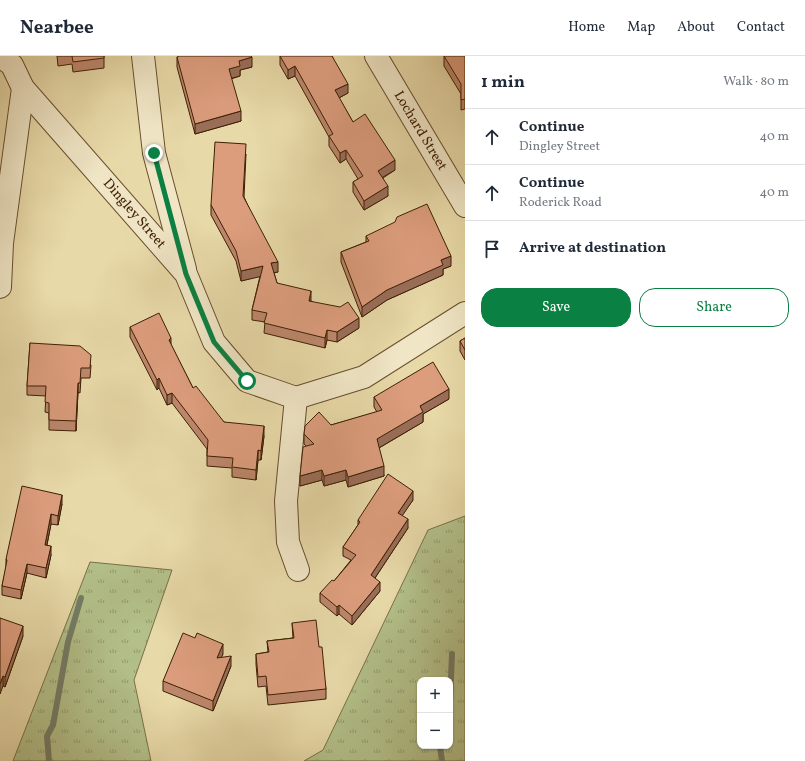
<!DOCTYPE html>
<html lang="en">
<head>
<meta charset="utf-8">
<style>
  body { margin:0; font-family:Vollkorn,serif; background:#f2f2f3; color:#1f2937 }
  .controls { position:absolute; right:12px; bottom:12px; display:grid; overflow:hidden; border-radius:8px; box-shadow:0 1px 3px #0004 }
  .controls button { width:36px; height:36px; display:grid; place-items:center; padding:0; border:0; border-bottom:1px solid #e0e1e3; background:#fff; color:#1f2937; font:20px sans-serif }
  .stop { position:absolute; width:12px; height:12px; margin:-9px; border:3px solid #0b8043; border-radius:50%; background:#fff }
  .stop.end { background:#0b8043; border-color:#fff; box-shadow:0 1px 4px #0008 }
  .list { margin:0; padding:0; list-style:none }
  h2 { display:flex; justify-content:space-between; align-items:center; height:52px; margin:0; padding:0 16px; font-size:17px }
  h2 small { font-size:13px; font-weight:400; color:#747a83 }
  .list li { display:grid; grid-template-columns:26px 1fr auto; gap:12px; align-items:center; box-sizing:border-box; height:56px; padding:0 16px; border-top:1px solid #e0e1e3 }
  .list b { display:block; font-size:15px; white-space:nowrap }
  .list p { margin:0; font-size:13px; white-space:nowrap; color:#747a83 }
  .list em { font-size:13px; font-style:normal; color:#747a83 }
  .actions { display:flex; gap:8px; padding:12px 16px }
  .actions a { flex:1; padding:9px 0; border:1px solid #0b8043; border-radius:16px; text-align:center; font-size:14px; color:#0b8043 }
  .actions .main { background:#0b8043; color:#fff }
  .icon { flex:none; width:22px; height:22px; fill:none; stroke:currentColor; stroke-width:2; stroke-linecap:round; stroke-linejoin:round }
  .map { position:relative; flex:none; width:465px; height:705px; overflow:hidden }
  header { display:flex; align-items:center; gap:24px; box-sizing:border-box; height:56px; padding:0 20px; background:#fff; border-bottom:1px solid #e0e1e3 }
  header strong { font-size:19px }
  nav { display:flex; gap:22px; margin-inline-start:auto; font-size:14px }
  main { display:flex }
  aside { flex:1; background:#fff }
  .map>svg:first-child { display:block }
  .grass { fill:url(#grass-tufts); stroke:#787047; fill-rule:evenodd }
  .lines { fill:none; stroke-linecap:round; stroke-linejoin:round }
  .stream { stroke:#747c65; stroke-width:6 }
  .minor-casing { stroke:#684e2e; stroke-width:24 }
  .minor { stroke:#f0e6c6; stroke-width:22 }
  .wall { fill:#bd876c; stroke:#3d1f05 }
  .shaded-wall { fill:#9a6e58; stroke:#3d1f05 }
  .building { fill:#dc9d7d; stroke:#3d1f05 }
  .route { stroke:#0b8043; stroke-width:5 }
  .labels { text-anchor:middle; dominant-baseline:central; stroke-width:3.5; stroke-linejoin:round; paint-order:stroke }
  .street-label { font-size:14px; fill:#3d1f05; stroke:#f0e6c6 }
</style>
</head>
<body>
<header>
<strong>Nearbee</strong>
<nav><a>Home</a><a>Map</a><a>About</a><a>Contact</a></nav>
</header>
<main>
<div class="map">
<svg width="465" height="705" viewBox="0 0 465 705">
  <defs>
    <pattern id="grass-tufts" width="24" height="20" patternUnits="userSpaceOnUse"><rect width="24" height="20" fill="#b3c089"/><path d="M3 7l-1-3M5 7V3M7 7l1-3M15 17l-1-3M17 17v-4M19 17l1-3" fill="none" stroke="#939b6e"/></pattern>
  </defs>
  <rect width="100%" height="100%" fill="#e8d9a8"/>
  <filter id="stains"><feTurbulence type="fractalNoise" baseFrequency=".005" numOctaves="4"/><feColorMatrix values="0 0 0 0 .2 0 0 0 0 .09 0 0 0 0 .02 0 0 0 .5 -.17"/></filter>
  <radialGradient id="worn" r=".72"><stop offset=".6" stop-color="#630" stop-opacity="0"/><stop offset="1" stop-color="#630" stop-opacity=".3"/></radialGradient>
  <!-- grass -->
  <g class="grass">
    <path d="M465 460V705H304L323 694 428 474ZM420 624H450V690H420Z"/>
    <polygon points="90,506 172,514 134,624 151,705 13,705"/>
  </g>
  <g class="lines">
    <!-- stream -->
    <g class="stream">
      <polyline points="450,647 452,598"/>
      <polyline points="440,690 442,705"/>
      <polyline points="49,705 47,680 53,669 68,586 81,542"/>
    </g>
    <defs>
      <g id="minor">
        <polyline points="0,0 12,9 23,32 186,218 214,286 247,325 296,342"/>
        <polyline points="143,0 154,97 185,213"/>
        <polyline points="376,0 465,150"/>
        <polyline points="0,231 2,187 23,32"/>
        <polyline points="296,342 364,321 465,257"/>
        <polyline points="296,342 286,445 288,486 298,514"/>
      </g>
    </defs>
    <!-- minor casing -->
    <use href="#minor" class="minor-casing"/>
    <!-- minor -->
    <use href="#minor" class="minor"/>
  </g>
  <!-- wall -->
  <g class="wall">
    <polygon points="57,0 104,0 104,12 73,16 72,8 58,10"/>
    <polygon points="280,0 332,0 348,37 339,42 353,66 395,114 383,122 388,140 364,154 353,136 353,126 358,123 346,103 340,107 329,90 329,81 295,20 288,23 280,9"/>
    <polygon points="444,0 465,0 465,53 461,54 461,38 444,10"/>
    <polygon points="177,1 252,11 240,14 240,20 231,23 241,65 195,78 177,11"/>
    <polygon points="246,98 244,141 278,216 274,217 277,227 311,245 359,272 337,286 327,284 325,292 264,277 265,266 252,264 252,254 260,220 241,225 236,205 211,159 211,149"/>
    <polygon points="366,180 451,210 443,213 443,219 387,244 362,261 341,206 341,196 366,186"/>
    <polygon points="130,271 171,289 193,332 224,366 264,380 261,404 258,404 256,424 232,421 232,412 207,410 207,393 172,347 167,349 159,332 157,334 130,281"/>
    <polygon points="465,282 465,304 460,295 460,285"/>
    <polygon points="30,287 91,309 90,322 81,322 80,337 78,336 76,375 49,374 49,357 45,356 46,340 27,339 27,330"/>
    <polygon points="374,341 449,343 423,358 423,366 379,392 384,420 348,431 346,424 324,430 322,424 300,430 306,390 304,388 304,378 331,369 377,356 374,351"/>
    <polygon points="413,444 402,459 408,472 375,522 380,535 352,569 339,558 337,560 320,546 320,537 334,525 351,504 343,500 343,491 358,469 358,464"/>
    <polygon points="62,448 58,469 51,468 47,489 51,499 46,522 27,517 21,543 2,539 2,530 6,512 6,503"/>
    <polygon points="0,562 23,580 5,631 3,630"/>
    <polygon points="292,567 319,591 326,633 326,643 268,649 266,630 258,631 256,608 256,598 268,596 267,585 293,582"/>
    <polygon points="223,598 221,601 231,610 213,655 163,635 163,625"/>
  </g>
  <!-- shaded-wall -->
  <g class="shaded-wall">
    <polygon points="252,1 252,11 240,14 240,20 229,23 229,13 239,5"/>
    <polygon points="295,10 295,20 288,23 288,14"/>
    <polygon points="348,28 348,37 335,44 335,34"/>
    <polygon points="241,55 241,65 195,78 195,68"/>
    <polygon points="346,94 346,103 340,107 340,97"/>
    <polygon points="395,104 395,114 378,124 378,115"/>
    <polygon points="388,130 388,140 364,154 364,145"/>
    <polygon points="451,200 451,210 443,213 443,219 387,244 362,261 362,251 387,234 441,204"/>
    <polygon points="278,206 278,216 271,217 271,207"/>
    <polygon points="263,210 263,220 241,225 241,215"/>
    <polygon points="311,235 311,245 309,245"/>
    <polygon points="359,262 359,272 337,286 337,276"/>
    <polygon points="327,274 327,284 325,292 325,282"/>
    <polygon points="171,282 171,292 169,284"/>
    <polygon points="159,322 159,332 157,334 157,324"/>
    <polygon points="78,327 78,336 76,375 76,365"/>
    <polygon points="449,333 449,343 423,358 423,366 377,393 377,383 420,350"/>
    <polygon points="172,337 172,347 167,349 167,339"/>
    <polygon points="264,370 264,380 261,404 261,395"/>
    <polygon points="258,394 258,404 256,424 256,414"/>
    <polygon points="384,410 384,420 348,431 348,421"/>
    <polygon points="322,414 322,424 300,430 300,420"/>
    <polygon points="346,414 346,424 324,430 324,420"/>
    <polygon points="413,435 413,444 398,466 398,457"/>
    <polygon points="62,439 62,448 58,469 58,460"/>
    <polygon points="51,458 51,468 45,498 45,489"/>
    <polygon points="408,463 408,472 371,528 371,519"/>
    <polygon points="51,490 51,499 46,522 46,512"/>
    <polygon points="27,508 27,517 21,543 21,534"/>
    <polygon points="380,526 380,535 352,569 352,560"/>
    <polygon points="339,549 339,558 337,560 337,551"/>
    <polygon points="23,570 23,580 5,631 5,621"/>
    <polygon points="223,588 223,598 217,612 217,602"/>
    <polygon points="231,600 231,610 213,655 213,645"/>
    <polygon points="3,620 3,630 0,638 0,628"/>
  </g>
  <!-- building -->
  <g class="building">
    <polygon points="72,0 104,0 104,2 73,6"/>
    <polygon points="179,0 251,0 252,1 239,5 240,10 229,13 241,55 195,68 177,1"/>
    <polygon points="280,0 332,0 348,28 335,34 353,66 365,58 395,104 378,115 388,130 364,145 353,126 363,120 346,94 340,97 329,80 333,78 295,10 288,14"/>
    <polygon points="444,0 465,0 465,43 461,44 461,28"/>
    <polygon points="215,86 246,88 243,140 278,206 271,207 277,227 311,235 309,245 340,251 348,246 359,262 337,276 327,274 325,282 264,267 267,257 252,254 263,210 241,215 236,195 211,149"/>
    <polygon points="427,148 451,200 441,204 443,209 387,234 362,251 341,196 369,185 366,180 395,166 397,161"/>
    <polygon points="159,257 171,282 169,284 193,332 196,330 224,366 264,370 261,395 258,394 256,414 232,411 233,402 207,400 208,384 172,337 167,339 159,322 157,324 130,271"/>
    <polygon points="465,282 465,294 460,285"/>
    <polygon points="30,287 80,290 91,299 90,312 81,312 80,327 78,327 76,365 49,364 49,347 45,346 46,330 27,330"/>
    <polygon points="433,306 449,333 420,350 423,356 377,383 384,410 348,421 346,414 324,420 322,414 300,420 303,391 314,388 304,378 305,370 319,356 331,369 382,354 374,341"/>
    <polygon points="388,418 413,435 398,457 408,463 371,519 380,526 352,560 339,549 337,551 320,537 332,524 334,525 356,499 343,491 360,466 358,464"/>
    <polygon points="22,430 62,439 58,460 51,458 45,489 51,490 46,512 27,508 21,534 2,530 7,504 6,503"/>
    <polygon points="0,562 23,570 5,621 3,620 0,628"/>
    <polygon points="316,564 319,591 322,591 326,633 268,639 266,620 258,621 256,598 269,596 267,585 294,582 292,567"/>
    <polygon points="183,577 195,582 197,577 223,588 217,602 231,600 213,645 163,625"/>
  </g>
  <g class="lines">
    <!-- route -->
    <polyline class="route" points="154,97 186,218 214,286 247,325"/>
  </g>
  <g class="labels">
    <!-- street labels -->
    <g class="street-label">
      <text transform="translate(420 75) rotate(59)">Lochard Street</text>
      <text transform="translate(134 158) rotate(49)">Dingley Street</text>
    </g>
  </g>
  <rect width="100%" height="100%" filter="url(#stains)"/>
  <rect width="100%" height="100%" fill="url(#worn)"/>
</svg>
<div class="controls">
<button>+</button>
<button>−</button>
</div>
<div class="stop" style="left:247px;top:325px"></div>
<div class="stop end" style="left:154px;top:97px"></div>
</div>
<aside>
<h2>1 min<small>Walk · 80 m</small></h2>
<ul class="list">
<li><svg class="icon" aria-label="ahead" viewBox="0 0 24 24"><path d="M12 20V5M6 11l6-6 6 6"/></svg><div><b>Continue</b><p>Dingley Street</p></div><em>40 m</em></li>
<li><svg class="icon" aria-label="ahead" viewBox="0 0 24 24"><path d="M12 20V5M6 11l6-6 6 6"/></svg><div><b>Continue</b><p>Roderick Road</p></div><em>40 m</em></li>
<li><svg class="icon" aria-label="arrive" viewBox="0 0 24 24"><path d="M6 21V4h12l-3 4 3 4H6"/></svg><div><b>Arrive at destination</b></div></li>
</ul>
<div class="actions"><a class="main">Save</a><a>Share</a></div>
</aside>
</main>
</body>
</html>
